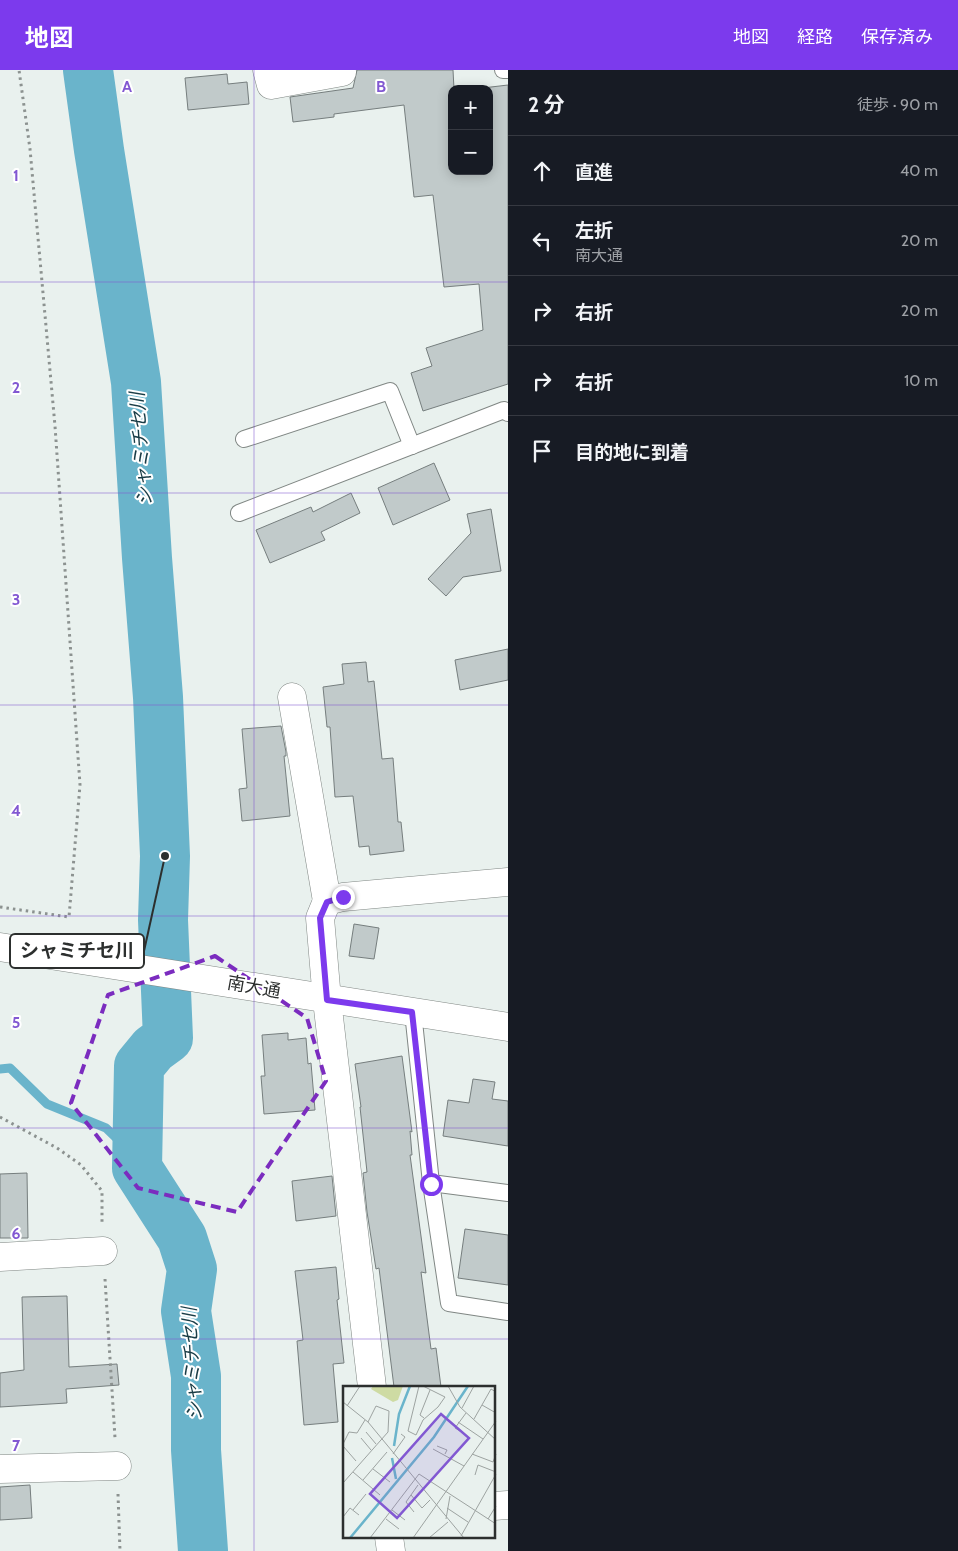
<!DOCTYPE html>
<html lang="ja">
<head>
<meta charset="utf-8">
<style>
  body { margin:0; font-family:Cabin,"Noto Sans JP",sans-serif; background:#242831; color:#f1f3f6 }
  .controls { position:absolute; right:15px; top:15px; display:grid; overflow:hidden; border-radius:10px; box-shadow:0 2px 12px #0003 }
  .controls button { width:45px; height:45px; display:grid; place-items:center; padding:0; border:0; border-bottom:1px solid #363941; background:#171b24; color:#f1f3f6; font:25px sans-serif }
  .stop { position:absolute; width:15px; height:15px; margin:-11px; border:4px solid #7c3aed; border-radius:50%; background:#fff }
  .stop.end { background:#7c3aed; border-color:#fff; box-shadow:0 1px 5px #0008 }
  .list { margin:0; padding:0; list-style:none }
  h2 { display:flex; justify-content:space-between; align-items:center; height:65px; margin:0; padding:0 20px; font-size:21px }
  h2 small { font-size:16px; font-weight:400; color:#9ea1a6 }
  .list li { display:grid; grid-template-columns:32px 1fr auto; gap:15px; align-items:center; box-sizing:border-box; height:70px; padding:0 20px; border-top:1px solid #363941 }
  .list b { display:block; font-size:19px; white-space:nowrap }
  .list p { margin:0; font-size:16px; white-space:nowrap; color:#9ea1a6 }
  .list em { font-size:16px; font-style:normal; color:#9ea1a6 }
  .icon { flex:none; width:28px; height:28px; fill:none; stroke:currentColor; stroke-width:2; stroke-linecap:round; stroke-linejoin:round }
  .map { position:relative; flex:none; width:508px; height:1481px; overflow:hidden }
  header { display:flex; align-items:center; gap:30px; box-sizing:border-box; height:70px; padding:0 25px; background:#7c3aed; color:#fff }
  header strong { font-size:24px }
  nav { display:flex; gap:28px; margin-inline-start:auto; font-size:18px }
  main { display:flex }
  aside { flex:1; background:#171b24 }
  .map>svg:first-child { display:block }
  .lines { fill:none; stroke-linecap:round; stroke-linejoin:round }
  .stream { stroke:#6ab4cb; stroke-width:9 }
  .river { stroke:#6ab4cb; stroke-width:50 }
  .building { fill:#c1caca; stroke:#767e7e }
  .service-casing { stroke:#808784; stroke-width:18 }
  .minor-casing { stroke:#808784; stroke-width:29 }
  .tertiary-casing { stroke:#808784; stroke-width:29 }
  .path { stroke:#8c9290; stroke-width:3; stroke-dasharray:2.5 4; stroke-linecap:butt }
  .service { stroke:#fff; stroke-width:16 }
  .minor { stroke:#fff; stroke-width:28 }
  .tertiary { stroke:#fff; stroke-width:28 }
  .route { stroke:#7c3aed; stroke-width:6 }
  .marked { fill:none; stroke:#7b2cbf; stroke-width:4; stroke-dasharray:10 6; stroke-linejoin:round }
  .grid { fill:none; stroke:#8258d2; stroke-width:1; stroke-opacity:0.55 }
  .labels { text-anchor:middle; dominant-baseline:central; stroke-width:4; stroke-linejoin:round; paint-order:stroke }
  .street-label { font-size:18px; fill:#2c2f2e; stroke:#fff }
  .water-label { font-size:19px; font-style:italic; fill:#193c46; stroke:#fff }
  .inset-river { fill:none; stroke:#6ab4cb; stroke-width:2.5 }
  .inset-road { fill:none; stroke:#9da3a1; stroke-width:1 }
  .view { fill:#8258d2; fill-opacity:0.15; stroke:#8258d2; stroke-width:2.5 }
  .inset-edge { fill:none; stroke:#2c2f2e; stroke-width:2.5 }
  .grid-label { font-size:16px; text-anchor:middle; font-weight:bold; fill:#8258d2; stroke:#fff; stroke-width:4; stroke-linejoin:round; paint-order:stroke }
  .leader { fill:none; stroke:#2c2f2e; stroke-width:2 }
  .callout-dot { fill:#2c2f2e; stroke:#fff; stroke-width:2 }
  .callout { fill:#fff; stroke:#2c2f2e; stroke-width:2 }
  .callout-label { font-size:19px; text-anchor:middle; font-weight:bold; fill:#2c2f2e }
</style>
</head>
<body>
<header>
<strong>地図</strong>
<nav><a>地図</a><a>経路</a><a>保存済み</a></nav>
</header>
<main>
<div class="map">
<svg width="508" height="1481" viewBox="0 0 508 1481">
  <rect width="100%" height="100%" fill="#e9f1ee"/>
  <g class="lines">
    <!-- stream -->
    <polyline class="stream" points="0,999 10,998 47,1034 106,1058 137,1088"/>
    <!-- river -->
    <polyline class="river" points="88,0 99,80 136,312 147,488 158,627 165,786 163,850 168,968 153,979 139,996 137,1098 182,1168 192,1199 186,1241 196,1306 196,1380 203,1481"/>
  </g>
  <!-- building -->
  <g class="building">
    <polygon points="357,0 453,0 454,19 452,19 452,101 489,101 489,19 474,19 508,15 508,314 423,341 411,303 432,296 426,278 483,260 479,214 444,217 433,125 414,127 404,35 334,44 334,47 293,52 290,27 353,18"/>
    <polygon points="227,4 228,14 247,12 249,34 188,40 185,8"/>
    <polygon points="434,393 450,430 393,455 378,418"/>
    <polygon points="351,423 360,443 321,462 325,470 270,493 256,460 311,437 313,442"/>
    <polygon points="491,439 501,501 463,507 446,526 428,509 471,463 467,444"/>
    <polygon points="508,579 508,610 460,620 455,590"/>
    <polygon points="366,592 368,612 374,611 382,689 393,688 398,752 401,752 404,781 370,785 369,776 359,777 353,726 335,727 330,657 327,657 323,617 344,614 342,594"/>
    <polygon points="281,656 286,682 286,686 284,686 290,746 242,751 239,719 247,718 242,659"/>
    <polygon points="354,854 379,858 374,889 349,886"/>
    <polygon points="288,963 288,970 306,968 308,994 311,993 315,1040 264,1044 261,1006 265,1006 262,965"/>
    <polygon points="402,986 412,1062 410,1061 412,1085 410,1085 426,1203 421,1202 431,1279 436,1278 441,1317 394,1317 379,1198 376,1199 367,1142 363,1103 367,1102 360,1037 361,1037 355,994"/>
    <polygon points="473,1009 495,1012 492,1029 508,1031 508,1076 443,1066 448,1030 469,1033"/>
    <polygon points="27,1103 28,1168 0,1168 0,1104"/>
    <polygon points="332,1106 336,1146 296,1151 292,1111"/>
    <polygon points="465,1159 508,1165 508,1215 458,1208"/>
    <polygon points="336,1197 339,1229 337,1230 344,1293 333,1294 338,1352 304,1355 297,1271 303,1270 295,1201"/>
    <polygon points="67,1226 69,1297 117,1294 119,1315 66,1319 67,1333 0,1337 0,1303 24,1300 22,1227"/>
    <polygon points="30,1415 32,1448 0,1450 0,1417"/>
  </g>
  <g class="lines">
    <defs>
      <g id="service">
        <polyline points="503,0 508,0"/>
        <polyline points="244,369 390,321 412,376"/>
        <polyline points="239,443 504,340 508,343"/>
        <polyline points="413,942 431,1113 449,1233 508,1242"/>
        <polyline points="431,1113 508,1123"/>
      </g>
      <g id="minor">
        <polyline points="267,0 271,15 342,2"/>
        <polyline points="292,627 327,831"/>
        <polyline points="0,1187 103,1181"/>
        <polyline points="372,1317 327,930 320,848 327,831 343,827 508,812"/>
        <polyline points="0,1399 117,1396"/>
        <polyline points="494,1436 508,1435"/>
        <polyline points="389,1467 391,1481"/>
      </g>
      <polyline id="tertiary" points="0,877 508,957"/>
    </defs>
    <!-- service casing -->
    <use href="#service" class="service-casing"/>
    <!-- minor casing -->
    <use href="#minor" class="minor-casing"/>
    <!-- tertiary casing -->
    <use href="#tertiary" class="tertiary-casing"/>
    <!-- path -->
    <g class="path">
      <polyline points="0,837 69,847 80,715 55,356 30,79 19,0"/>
      <polyline points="0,1047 57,1078 81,1095 102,1121 102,1153"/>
      <polyline points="105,1209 115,1368"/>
      <polyline points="118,1424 120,1481"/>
    </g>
    <!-- service -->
    <use href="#service" class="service"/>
    <!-- minor -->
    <use href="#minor" class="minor"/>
    <!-- tertiary -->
    <use href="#tertiary" class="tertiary"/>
  </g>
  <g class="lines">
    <!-- route -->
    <polyline class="route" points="343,827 327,832 320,848 327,930 412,942 431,1114"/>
  </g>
  <!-- marked area -->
  <path class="marked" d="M215 886 307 948 326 1011 237 1142 138 1118 71 1033 108 925Z"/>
  <!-- grid -->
  <path class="grid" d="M254 0V1481M0 212H508M0 423H508M0 635H508M0 846H508M0 1058H508M0 1269H508"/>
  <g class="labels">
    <!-- street labels -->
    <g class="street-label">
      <text transform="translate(254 917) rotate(10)">南大通</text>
    </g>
    <!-- water labels -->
    <g class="water-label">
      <text transform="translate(141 379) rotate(-94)">シャミチセ川</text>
      <text transform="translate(192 1294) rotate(-93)">シャミチセ川</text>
    </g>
  </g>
  <!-- overview -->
  <g transform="translate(343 1316)">
    <rect width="152" height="152" fill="#e9f1ee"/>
    <path d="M30 0H60L55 14 50 16 28 3Z" fill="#cedba3"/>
    <path class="inset-river" d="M51 60 56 28 67 0M49 72 53 93M7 152 91 51 125 0"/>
    <path class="inset-road" d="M76 0 65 45 73 49 80 34 95 21 102 11 80 0M105 0 117 21 153 54M0 16 25 36 121 152M139 19 153 27M4 20 17 0M119 22 131 0M81 32 77 29 87 4M131 33 148 3 153 6M115 36 140 53M117 45 112 42 123 27M23 46 33 58M18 52 28 64M0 58 6 46 14 47 22 34M0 60 13 75M94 60 104 64 102 68M90 63 121 80M50 68 62 51 58 48M129 68 150 76 153 68M30 83 47 96M10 86 37 109M132 89 135 79 153 86M20 94 44 66M0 97 45 46 46 25 33 20 25 36M68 109 79 122 87 114M104 122 125 136M10 124 23 108M49 124 62 134M71 126 63 116 75 99M0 131 7 122 16 129M43 133 56 143M103 133 107 110M145 133 153 120M118 150 153 88M27 152 76 88 153 138M70 152 153 35M86 152 105 136"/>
    <path class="view" d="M98 28 126 52 54 132 27 108Z"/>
    <rect width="152" height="152" class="inset-edge"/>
  </g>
  <g class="grid-label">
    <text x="127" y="22">A</text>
    <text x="381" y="22">B</text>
    <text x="16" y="111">1</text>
    <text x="16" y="323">2</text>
    <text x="16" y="535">3</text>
    <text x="16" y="746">4</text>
    <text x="16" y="958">5</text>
    <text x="16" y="1169">6</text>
    <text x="16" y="1381">7</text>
  </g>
  <!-- callouts -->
  <path class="leader" d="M165 786L144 881"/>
  <circle class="callout-dot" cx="165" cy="786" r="5"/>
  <rect class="callout" x="10" y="864" width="134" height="34" rx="5"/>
  <g class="callout-label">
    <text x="77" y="887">シャミチセ川</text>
  </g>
</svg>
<div class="controls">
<button>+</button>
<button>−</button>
</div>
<div class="stop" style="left:431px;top:1114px"></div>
<div class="stop end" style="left:343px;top:827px"></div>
</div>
<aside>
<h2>2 分<small>徒歩 · 90 m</small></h2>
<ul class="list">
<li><svg class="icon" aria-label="ahead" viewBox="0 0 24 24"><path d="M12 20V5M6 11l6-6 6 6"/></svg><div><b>直進</b></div><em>40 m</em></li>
<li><svg class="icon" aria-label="left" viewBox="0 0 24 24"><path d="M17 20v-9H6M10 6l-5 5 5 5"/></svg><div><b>左折</b><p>南大通</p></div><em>20 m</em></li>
<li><svg class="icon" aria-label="right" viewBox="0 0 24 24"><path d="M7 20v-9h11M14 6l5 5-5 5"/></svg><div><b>右折</b></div><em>20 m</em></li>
<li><svg class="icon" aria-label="right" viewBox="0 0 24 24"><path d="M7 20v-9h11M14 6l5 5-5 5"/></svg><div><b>右折</b></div><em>10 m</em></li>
<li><svg class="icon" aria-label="arrive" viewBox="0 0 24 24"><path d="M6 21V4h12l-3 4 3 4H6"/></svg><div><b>目的地に到着</b></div></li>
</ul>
</aside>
</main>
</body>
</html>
